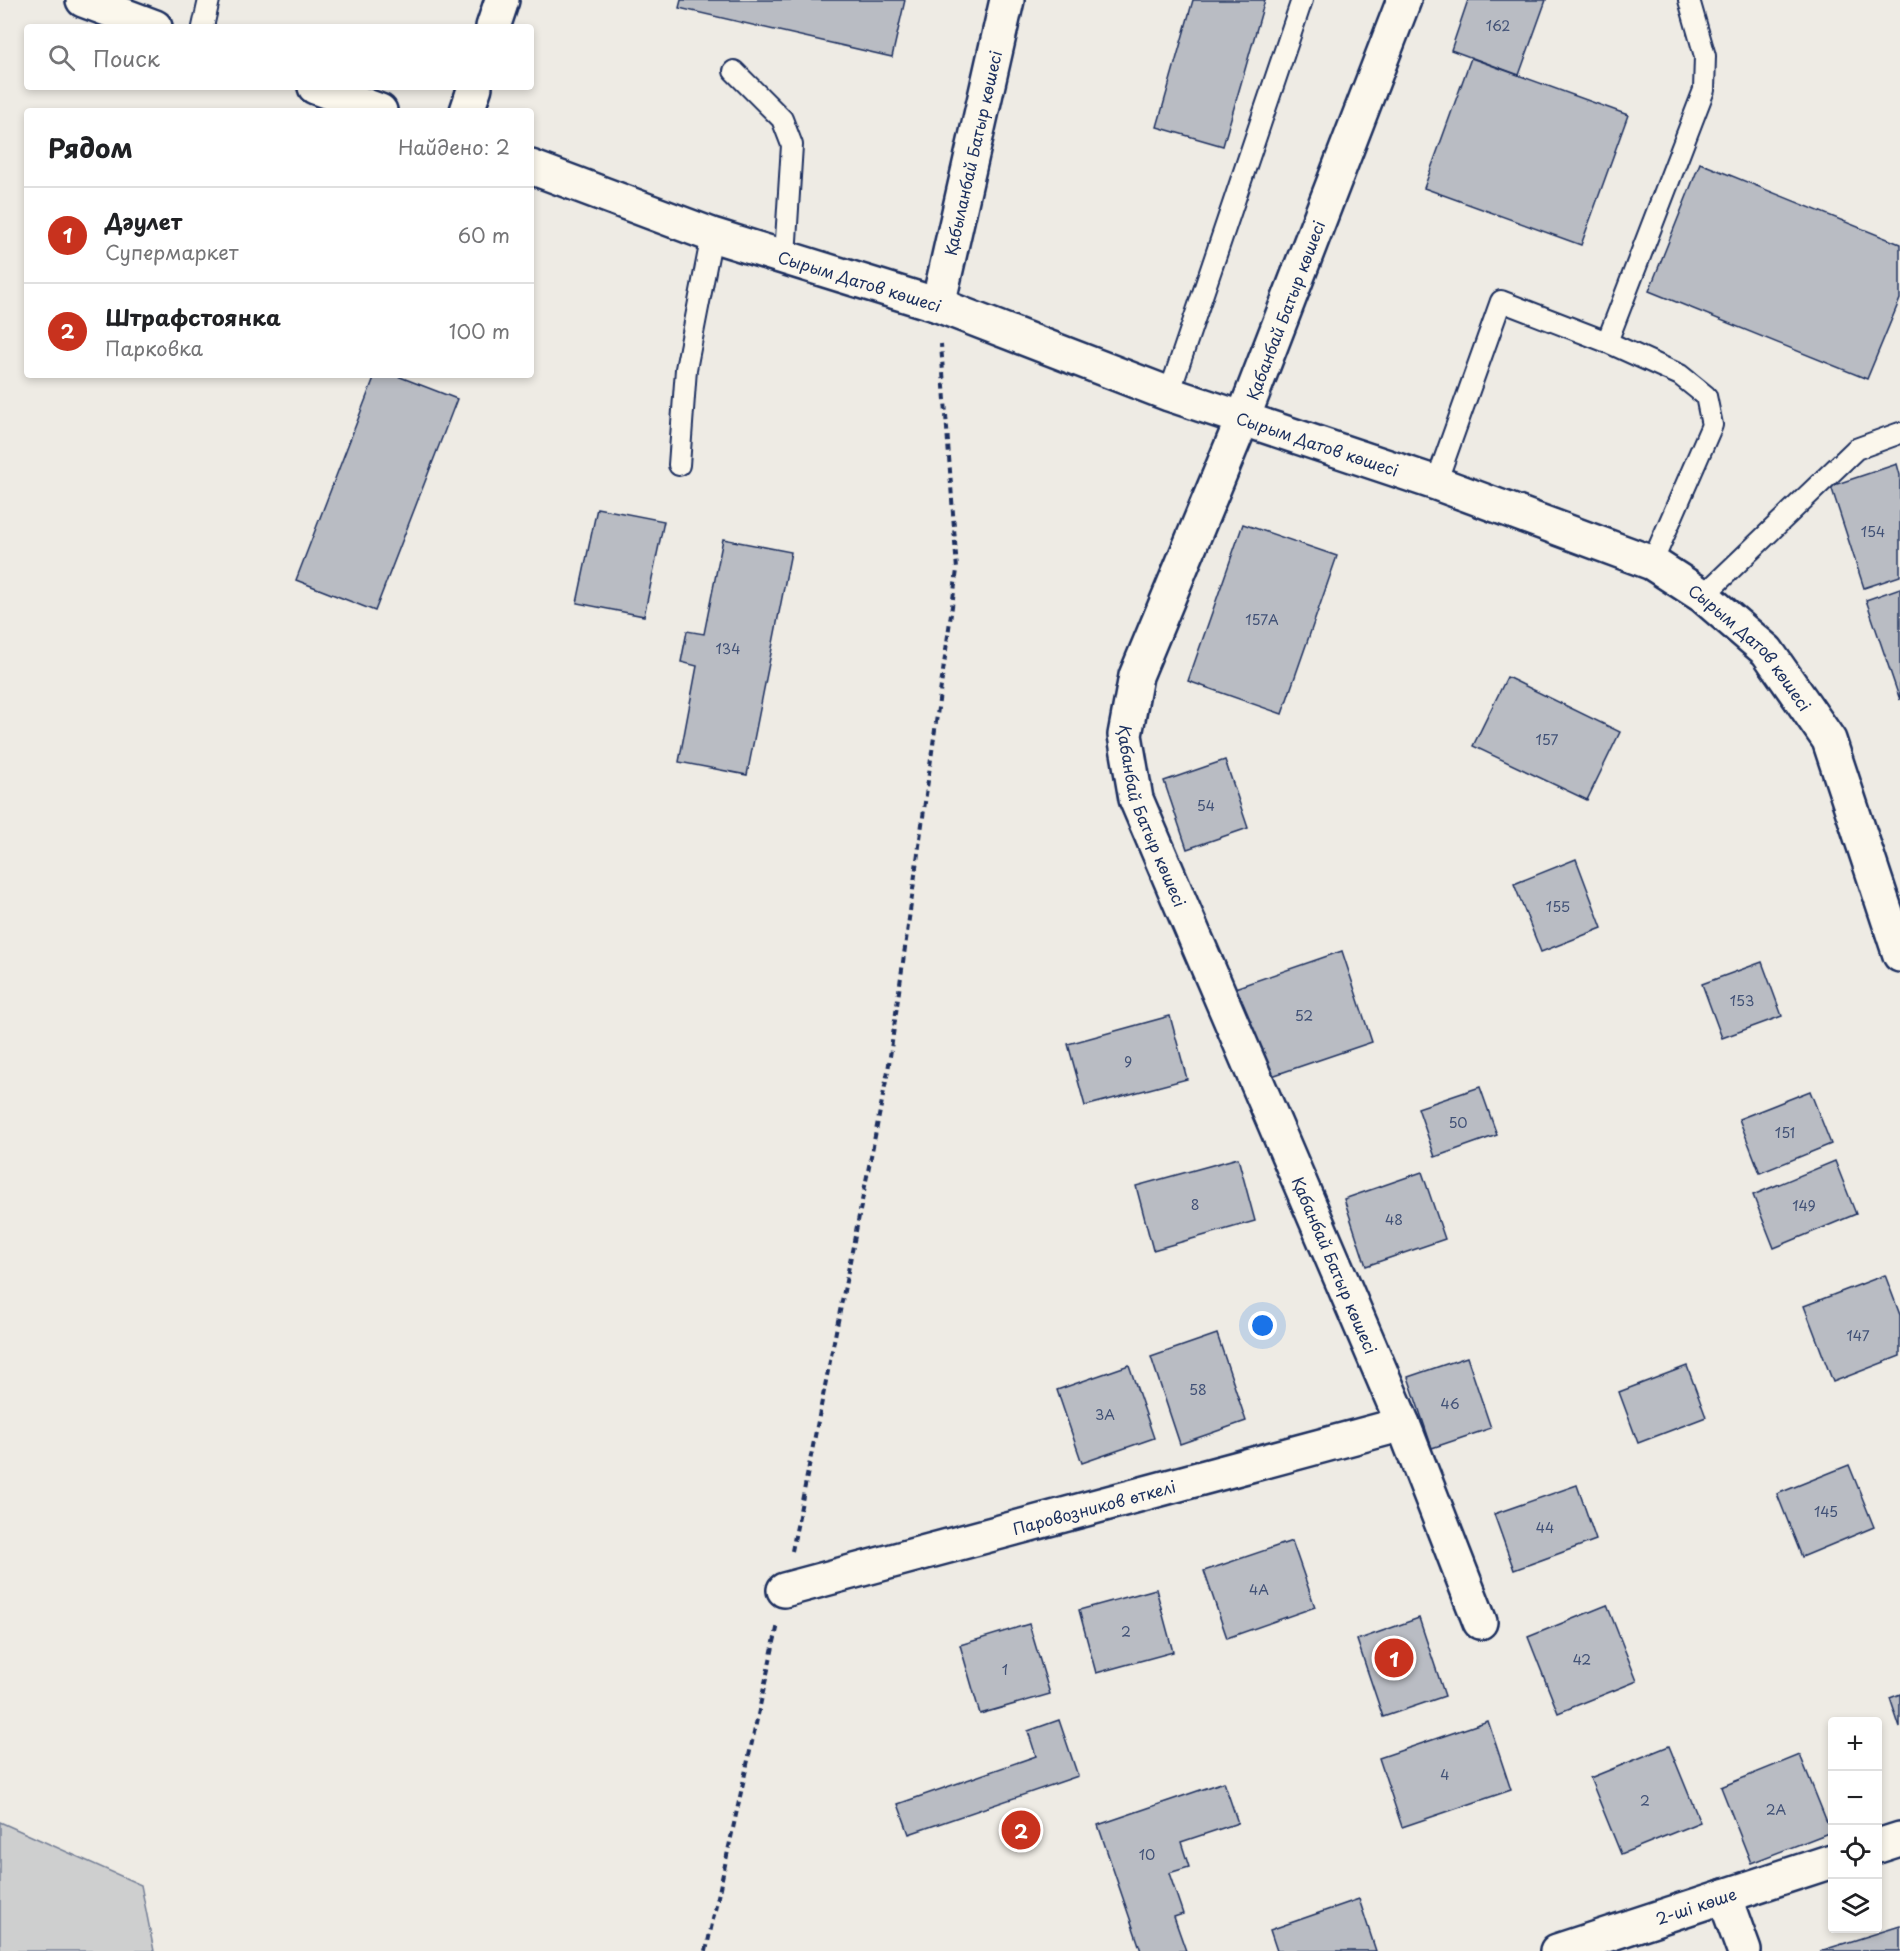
<!DOCTYPE html>
<html lang="ru">
<head>
<meta charset="utf-8">
<style>
  body { margin:0; font-family:"Playpen Sans",sans-serif; background:#f6f6f6; color:#202124 }
  .controls { position:absolute; right:18px; bottom:18px; display:grid; overflow:hidden; border-radius:6px; box-shadow:0 3px 9px #0003 }
  .controls button { width:54px; height:54px; display:grid; place-items:center; padding:0; border:0; border-bottom:2px solid #e0e0e0; background:#fff; color:#202124; font:30px sans-serif }
  .you { position:absolute; left:1263px; top:1326px; width:21px; height:21px; margin:-15px; border:4px solid #fff; border-radius:50%; background:#1a73e8; box-shadow:0 0 0 9px #1a73e833 }
  .badge { display:grid; place-items:center; width:39px; height:39px; border-radius:50%; background:#c8321e; color:#fff; font-size:20px; font-weight:700 }
  .pin { position:absolute; translate:-50% -50%; border:3px solid #fff; box-shadow:0 2px 6px #0006 }
  .list { margin:0; padding:0; list-style:none }
  h2 { display:flex; justify-content:space-between; align-items:center; height:78px; margin:0; padding:0 24px; font-size:26px }
  h2 small { font-size:20px; font-weight:400; color:#757577 }
  .list li { display:grid; grid-template-columns:39px 1fr auto; gap:18px; align-items:center; box-sizing:border-box; height:96px; padding:0 24px; border-top:2px solid #e0e0e0 }
  .list b { display:block; font-size:22px; white-space:nowrap }
  .list p { margin:0; font-size:20px; white-space:nowrap; color:#757577 }
  .list em { font-size:20px; font-style:normal; color:#757577 }
  .icon { flex:none; width:33px; height:33px; fill:none; stroke:currentColor; stroke-width:2; stroke-linecap:round; stroke-linejoin:round }
  .map { position:relative; flex:none; width:1900px; height:1951px; overflow:hidden }
  .search { position:absolute; background:#fff; box-shadow:0 3px 9px #0003; left:24px; top:24px; width:510px; height:66px; display:flex; align-items:center; gap:15px; box-sizing:border-box; padding:0 21px; border-radius:6px; color:#757577; font-size:22px }
  .panel { position:absolute; background:#fff; box-shadow:0 3px 9px #0003; left:24px; top:108px; width:510px; height:270px; border-radius:6px }
  .map>svg:first-child { display:block }
  .green { fill:#cecfcf; stroke:#747f96; stroke-width:1.5 }
  .building { fill:#b9bcc3; stroke:#1b2f5e; stroke-width:1.5 }
  .lines { fill:none; stroke-linecap:round; stroke-linejoin:round }
  .service-casing { stroke:#1b2f5e; stroke-width:24 }
  .minor-casing { stroke:#1b2f5e; stroke-width:38 }
  .secondary-casing { stroke:#1b2f5e; stroke-width:38 }
  .path { stroke:#1b2f5e; stroke-width:4; stroke-dasharray:6 4.5; stroke-linecap:butt }
  .service { stroke:#fbf7ec; stroke-width:20 }
  .minor { stroke:#fbf7ec; stroke-width:33 }
  .secondary { stroke:#fbf7ec; stroke-width:33 }
  .labels { text-anchor:middle; dominant-baseline:central; stroke-width:4.5; stroke-linejoin:round; paint-order:stroke }
  .number-label { font-size:14px; fill:#425277 }
  .street-label { font-size:16px; fill:#1b2f5e; stroke:#fbf7ec }
</style>
</head>
<body>
<div class="map">
<svg width="1900" height="1951" viewBox="0 0 1900 1951">
  <rect width="100%" height="100%" fill="#eeebe4"/>
  <filter id="ink" filterUnits="userSpaceOnUse"><feTurbulence type="fractalNoise" baseFrequency=".0167" numOctaves="2"/><feDisplacementMap in="SourceGraphic" scale="12" xChannelSelector="R" yChannelSelector="G"/><feConvolveMatrix kernelMatrix="1 2 1 2 8 2 1 2 1" color-interpolation-filters="sRGB"/></filter>
  <g filter="url(#ink)">
    <!-- green -->
    <polygon class="green" points="0,1822 141,1885 154,1951 0,1951"/>
    <!-- building -->
    <g class="building">
      <polygon points="681,0 905,0 892,57 679,8"/>
      <polygon points="1193,0 1265,0 1223,146 1157,127"/>
      <polygon points="1468,0 1546,0 1519,75 1451,50"/>
      <polygon points="1471,58 1628,115 1581,245 1424,188"/>
      <polygon points="1700,163 1900,244 1900,299 1867,379 1649,291"/>
      <polygon points="375,375 395,375 457,399 375,611 296,580"/>
      <polygon points="1897,464 1900,475 1900,576 1864,588 1831,486"/>
      <polygon points="597,508 664,521 644,616 577,603"/>
      <polygon points="1243,524 1337,556 1282,714 1188,681"/>
      <polygon points="723,539 791,552 747,775 679,762 697,666 681,662 687,631 704,634"/>
      <polygon points="1900,588 1900,700 1866,600"/>
      <polygon points="1507,677 1620,732 1587,800 1473,746"/>
      <polygon points="1225,760 1248,828 1187,849 1164,781"/>
      <polygon points="1576,859 1602,928 1541,952 1514,884"/>
      <polygon points="1342,951 1372,1042 1266,1078 1235,988"/>
      <polygon points="1762,962 1782,1016 1722,1038 1702,984"/>
      <polygon points="1170,1016 1187,1079 1085,1106 1068,1044"/>
      <polygon points="1480,1087 1497,1135 1435,1157 1418,1108"/>
      <polygon points="1810,1091 1831,1144 1760,1173 1739,1119"/>
      <polygon points="1238,1158 1255,1221 1153,1250 1136,1186"/>
      <polygon points="1835,1161 1856,1214 1774,1248 1753,1195"/>
      <polygon points="1422,1172 1445,1239 1366,1266 1344,1199"/>
      <polygon points="1885,1275 1900,1315 1900,1356 1833,1382 1804,1306"/>
      <polygon points="1217,1334 1246,1421 1180,1444 1151,1357"/>
      <polygon points="1467,1357 1491,1428 1432,1448 1408,1377"/>
      <polygon points="1129,1365 1154,1438 1082,1463 1057,1390"/>
      <polygon points="1687,1366 1706,1417 1638,1443 1619,1392"/>
      <polygon points="1849,1465 1874,1527 1802,1557 1777,1494"/>
      <polygon points="1577,1485 1596,1540 1514,1570 1494,1514"/>
      <polygon points="1292,1541 1315,1607 1227,1638 1204,1571"/>
      <polygon points="1156,1589 1173,1652 1096,1673 1079,1610"/>
      <polygon points="1607,1605 1637,1681 1558,1713 1528,1637"/>
      <polygon points="1419,1618 1445,1696 1383,1717 1357,1640"/>
      <polygon points="1029,1624 1050,1694 980,1714 960,1645"/>
      <polygon points="1900,1694 1900,1728 1890,1698"/>
      <polygon points="1059,1720 1078,1776 909,1834 898,1804 1036,1756 1028,1731"/>
      <polygon points="1488,1721 1511,1790 1402,1827 1379,1758"/>
      <polygon points="1669,1746 1700,1822 1621,1854 1590,1778"/>
      <polygon points="1800,1755 1831,1832 1751,1863 1721,1787"/>
      <polygon points="1224,1782 1238,1823 1181,1842 1189,1867 1169,1873 1183,1914 1174,1917 1186,1951 1141,1951 1098,1825"/>
      <polygon points="1359,1899 1376,1951 1277,1951 1270,1930"/>
      <polygon points="1900,1926 1900,1951 1820,1951"/>
    </g>
    <g class="lines">
      <defs>
        <g id="service">
          <polyline points="203,27 209,0"/>
          <polyline points="734,71 782,119 792,145 785,256"/>
          <polyline points="1169,394 1302,0"/>
          <polyline points="679,465 686,369 712,235"/>
          <polyline points="1436,483 1501,301 1607,342"/>
          <polyline points="1652,563 1712,425 1706,396 1680,375 1607,342 1704,90 1705,56 1689,0"/>
          <polyline points="1703,596 1856,449 1900,433"/>
        </g>
        <g id="minor">
          <path id="s1" d="M1404 0 1243 418 1136 676 1125 735 1136 799 1403 1424 1480 1622"/>
          <polyline points="493,27 502,0"/>
          <polyline points="467,111 475,87"/>
          <path id="s2" d="M938 305 1007 0"/>
          <path id="s3" d="M784 1590 1403 1424"/>
          <polyline points="1878,1846 1900,1839"/>
          <polyline points="1724,1896 1744,1951"/>
          <path id="s4" d="M1557 1951 1832 1861"/>
        </g>
        <g id="secondary">
          <polyline points="83,0 155,27"/>
          <polyline points="315,87 380,111"/>
          <path id="s5" d="M531 167 712 235 938 305 1169 394 1436 483 1652 563 1703 596 1767 651 1829 740 1900 955"/>
        </g>
      </defs>
      <!-- service casing -->
      <use href="#service" class="service-casing"/>
      <!-- minor casing -->
      <use href="#minor" class="minor-casing"/>
      <!-- secondary casing -->
      <use href="#secondary" class="secondary-casing"/>
      <!-- path -->
      <g class="path">
        <polyline points="792,1551 888,1071 957,570 941,344"/>
        <polyline points="706,1951 778,1624"/>
      </g>
      <!-- service -->
      <use href="#service" class="service"/>
      <!-- minor -->
      <use href="#minor" class="minor"/>
      <!-- secondary -->
      <use href="#secondary" class="secondary"/>
    </g>
  </g>
  <g class="labels">
    <!-- number labels -->
    <g class="number-label">
      <text x="1498" y="25">162</text>
      <text x="1873" y="531">154</text>
      <text x="1262" y="619">157А</text>
      <text x="728" y="648">134</text>
      <text x="1547" y="739">157</text>
      <text x="1206" y="805">54</text>
      <text x="1558" y="906">155</text>
      <text x="1742" y="1000">153</text>
      <text x="1304" y="1015">52</text>
      <text x="1128" y="1061">9</text>
      <text x="1458" y="1122">50</text>
      <text x="1785" y="1132">151</text>
      <text x="1195" y="1204">8</text>
      <text x="1804" y="1205">149</text>
      <text x="1394" y="1219">48</text>
      <text x="1858" y="1335">147</text>
      <text x="1198" y="1389">58</text>
      <text x="1450" y="1403">46</text>
      <text x="1105" y="1414">3А</text>
      <text x="1826" y="1511">145</text>
      <text x="1545" y="1527">44</text>
      <text x="1259" y="1589">4А</text>
      <text x="1126" y="1631">2</text>
      <text x="1582" y="1659">42</text>
      <text x="1005" y="1669">1</text>
      <text x="1445" y="1774">4</text>
      <text x="1645" y="1800">2</text>
      <text x="1776" y="1809">2А</text>
      <text x="1147" y="1854">10</text>
    </g>
    <!-- street labels -->
    <g class="street-label">
      <text stroke="none"><textPath href="#s2" startOffset="156">Қабыланбай Батыр көшесі</textPath></text>
      <text stroke="none"><textPath href="#s5" startOffset="348">Сырым Датов көшесі</textPath></text>
      <text transform="translate(1285 310) rotate(-69)">Қабанбай Батыр көшесі</text>
      <text stroke="none"><textPath href="#s5" startOffset="834">Сырым Датов көшесі</textPath></text>
      <text stroke="none"><textPath href="#s5" startOffset="1320">Сырым Датов көшесі</textPath></text>
      <text stroke="none"><textPath href="#s1" startOffset="873">Қабанбай Батыр көшесі</textPath></text>
      <text stroke="none"><textPath href="#s1" startOffset="1359">Қабанбай Батыр көшесі</textPath></text>
      <text stroke="none"><textPath href="#s3" startOffset="321">Паровозников өткелі</textPath></text>
      <text stroke="none"><textPath href="#s4" startOffset="146">2-ші көше</textPath></text>
    </g>
  </g>
</svg>
<div class="controls">
<button>+</button>
<button>−</button>
<button><svg class="icon" aria-label="locate" viewBox="0 0 24 24"><circle cx="12" cy="12" r="6"/><path d="M12 2v4M12 18v4M2 12h4M18 12h4"/></svg></button>
<button><svg class="icon" aria-label="layers" viewBox="0 0 24 24"><path d="M12 4l9 5-9 5-9-5zM3 14l9 5 9-5"/></svg></button>
</div>
<div class="you"></div>
<div class="pin badge" style="left:1394px;top:1658px">1</div>
<div class="pin badge" style="left:1021px;top:1830px">2</div>
<div class="search"><svg class="icon" aria-label="search" viewBox="0 0 24 24"><circle cx="10" cy="10" r="6"/><path d="M15 15l6 6"/></svg>Поиск</div>
<section class="panel">
<h2>Рядом<small>Найдено: 2</small></h2>
<ul class="list">
<li><span class="badge">1</span><div><b>Дәулет</b><p>Супермаркет</p></div><em>60 m</em></li>
<li><span class="badge">2</span><div><b>Штрафстоянка</b><p>Парковка</p></div><em>100 m</em></li>
</ul>
</section>
</div>
</body>
</html>
